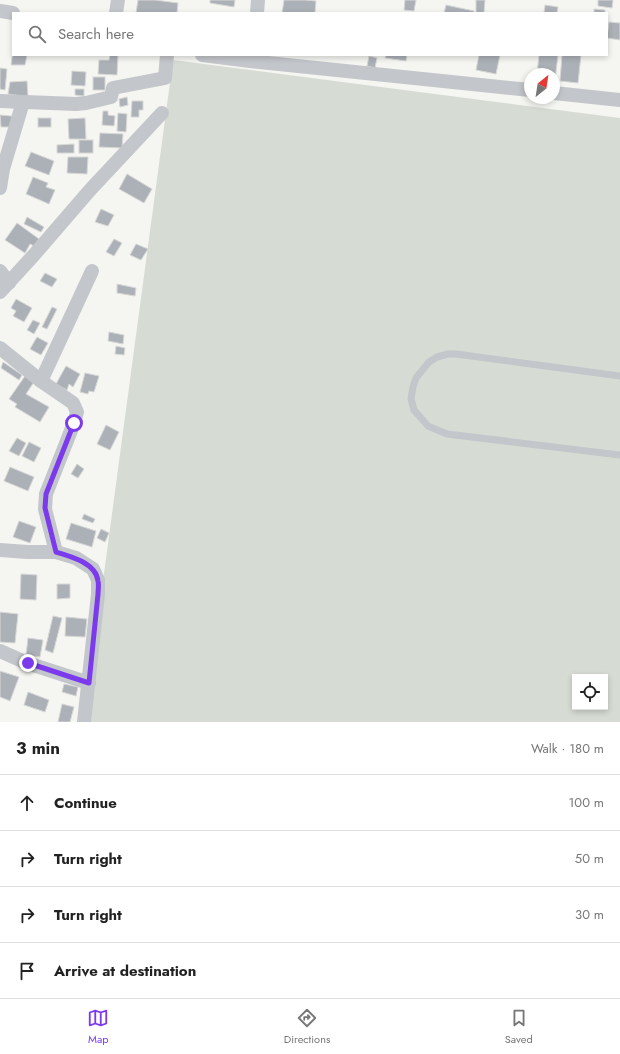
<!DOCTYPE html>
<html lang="en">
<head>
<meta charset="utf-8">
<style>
  body { margin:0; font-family:Jost,sans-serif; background:#f2f2f2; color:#222 }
  .controls { position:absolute; right:12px; bottom:12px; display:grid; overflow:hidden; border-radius:0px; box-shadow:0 2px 6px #0003 }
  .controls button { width:36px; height:36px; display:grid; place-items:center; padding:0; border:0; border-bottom:1px solid #e0e0e0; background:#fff; color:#222; font:20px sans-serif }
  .compass { position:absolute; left:524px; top:68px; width:36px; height:36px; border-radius:50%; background:#fff; box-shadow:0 2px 6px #0003; rotate:30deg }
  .stop { position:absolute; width:12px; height:12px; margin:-9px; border:3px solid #7c3aed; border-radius:50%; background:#fff }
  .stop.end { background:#7c3aed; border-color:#fff; box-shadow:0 1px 4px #0008 }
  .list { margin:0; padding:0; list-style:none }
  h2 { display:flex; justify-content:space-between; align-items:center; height:52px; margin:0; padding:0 16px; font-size:17px }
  h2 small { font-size:13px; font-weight:400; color:#767676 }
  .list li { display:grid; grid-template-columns:26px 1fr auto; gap:12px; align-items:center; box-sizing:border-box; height:56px; padding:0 16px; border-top:1px solid #e0e0e0 }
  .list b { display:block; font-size:15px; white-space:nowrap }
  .list em { font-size:13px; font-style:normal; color:#767676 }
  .icon { flex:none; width:22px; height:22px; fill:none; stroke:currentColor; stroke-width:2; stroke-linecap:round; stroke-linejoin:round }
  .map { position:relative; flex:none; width:620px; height:722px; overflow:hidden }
  .search { position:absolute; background:#fff; box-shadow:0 2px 6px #0003; left:12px; right:12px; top:12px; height:44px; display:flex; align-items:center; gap:10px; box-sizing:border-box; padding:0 14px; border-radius:0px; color:#767676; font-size:15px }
  .sheet { height:276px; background:#fff }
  nav { display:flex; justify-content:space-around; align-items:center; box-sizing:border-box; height:56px; border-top:1px solid #e0e0e0; background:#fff; font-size:11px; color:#767676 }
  nav a { display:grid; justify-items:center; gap:2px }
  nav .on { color:#7c3aed }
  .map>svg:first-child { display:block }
  .green { fill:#d6dcd3; fill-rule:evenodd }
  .building { fill:#acb1b8; stroke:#d7d7d5 }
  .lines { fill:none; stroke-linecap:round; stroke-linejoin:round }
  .lane { stroke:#c3c6ca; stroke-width:7 }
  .street { stroke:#c3c6ca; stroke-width:14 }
  .route { stroke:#7c3aed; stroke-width:5 }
</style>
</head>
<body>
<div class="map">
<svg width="620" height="722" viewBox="0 0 620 722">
  <rect width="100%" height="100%" fill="#f5f6f2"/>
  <!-- green -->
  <path class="green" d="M173 60 620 118V722H84ZM575 677H605V707H575Z"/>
  <!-- building -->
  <g class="building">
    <polygon points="138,0 155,0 178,3 177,13 136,13"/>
    <polygon points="210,0 235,0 234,7 210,3"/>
    <polygon points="284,0 305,0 316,1 315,13 282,13"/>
    <polygon points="405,0 416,0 414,11 404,10"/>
    <polygon points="476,0 485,0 484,13 476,13"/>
    <polygon points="598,0 613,0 612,8 598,6"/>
    <polygon points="446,5 474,11 474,13 444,13"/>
    <polygon points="545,5 558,7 557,13 544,13"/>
    <polygon points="594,9 605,10 605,13 594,13"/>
    <polygon points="609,22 620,23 620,40 607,38"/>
    <polygon points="13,50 13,55 27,55 25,65 11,65"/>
    <polygon points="110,55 118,55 117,75 98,74 99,60 109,60"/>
    <polygon points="386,55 407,55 406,61 385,58"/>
    <polygon points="479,55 500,55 496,74 476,70"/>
    <polygon points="539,55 558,55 555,80 554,80 554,74 537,74"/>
    <polygon points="562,55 581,55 578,83 560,81"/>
    <polygon points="369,56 377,58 375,68 367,66"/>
    <polygon points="0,68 7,69 5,90 0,89"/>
    <polygon points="72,71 86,72 85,86 71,85"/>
    <rect x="93" y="77" width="12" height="13"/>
    <polygon points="27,81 28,97 8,94 10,82"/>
    <polygon points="75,89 84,89 84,96 75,95"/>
    <polygon points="127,97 128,105 120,107 119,99"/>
    <polygon points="132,101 143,101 143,110 139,110 139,117 131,117"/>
    <polygon points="103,111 108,111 108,115 115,116 114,126 102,125"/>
    <polygon points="118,113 127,114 126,132 117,131"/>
    <polygon points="0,115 11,116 15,120 16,127 1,127"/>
    <rect x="38" y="118" width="13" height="9"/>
    <polygon points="85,118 86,139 69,139 68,119"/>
    <polygon points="100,133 123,134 122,148 99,147"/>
    <rect x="79" y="140" width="14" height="13"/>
    <polygon points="74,144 74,153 57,153 57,145"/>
    <polygon points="31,152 54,161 49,175 25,166"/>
    <polygon points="68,157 88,157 87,174 67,173"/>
    <polygon points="127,174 152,189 144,203 119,189"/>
    <polygon points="33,177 48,183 46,187 55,190 49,204 26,194"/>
    <polygon points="101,209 114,215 108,226 95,222"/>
    <polygon points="27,217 44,227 41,232 24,224"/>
    <polygon points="17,223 39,239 34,246 30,244 25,253 5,240"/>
    <polygon points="114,239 122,243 114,256 106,252"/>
    <polygon points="136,244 148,249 141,260 130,255"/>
    <polygon points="45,273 57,279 52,287 40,281"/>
    <polygon points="117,284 136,288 135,296 117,293"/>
    <polygon points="16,299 32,308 24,322 13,316 16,311 11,308"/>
    <polygon points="52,307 57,309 47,329 42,327"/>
    <polygon points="33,320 40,323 34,334 27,330"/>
    <polygon points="109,332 124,335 123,344 108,341"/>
    <polygon points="37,337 48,343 41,355 30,349"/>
    <polygon points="116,346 125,348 124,355 115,354"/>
    <polygon points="3,362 22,375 19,380 1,368"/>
    <polygon points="66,366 80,374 73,387 69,384 67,390 56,384"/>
    <polygon points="85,373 99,376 94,392 89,391 88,394 80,392"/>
    <polygon points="25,376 34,382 26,394 49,407 40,422 15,407 17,404 9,399"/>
    <polygon points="106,425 119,432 110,450 97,444"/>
    <polygon points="17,438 26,443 19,456 9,451"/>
    <polygon points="29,442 41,448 34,462 22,456"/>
    <polygon points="77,464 84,469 78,478 71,474"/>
    <polygon points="10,467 34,477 28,491 4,481"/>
    <polygon points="84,514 95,519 93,523 82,519"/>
    <polygon points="19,521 36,527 30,543 13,537"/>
    <polygon points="71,523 96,531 92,547 66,539"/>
    <polygon points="101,529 109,533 105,542 97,538"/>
    <polygon points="21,574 37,575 36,600 20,599"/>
    <polygon points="57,584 70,584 70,598 57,599"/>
    <polygon points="0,612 18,614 15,643 0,642"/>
    <polygon points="53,616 62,618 53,653 45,650"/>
    <polygon points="66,617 87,619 85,637 65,636"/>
    <polygon points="28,638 43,640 40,657 26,655"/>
    <polygon points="0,671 19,677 10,701 0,697"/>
    <polygon points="64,684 78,687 76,696 62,692"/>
    <polygon points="28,692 49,700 45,712 24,705"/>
    <polygon points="62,704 74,707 70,722 58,722"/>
  </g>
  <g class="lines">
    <!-- lane -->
    <polyline class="lane" points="620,376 456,354 448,354 437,357 429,362 416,378 413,387 411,399 414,410 428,426 447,434 620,455"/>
    <!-- street -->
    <g class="street">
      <polyline points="0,11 13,13"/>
      <polyline points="116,13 118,0"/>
      <polyline points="257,13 258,0"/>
      <polyline points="202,55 250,61 530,90"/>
      <polyline points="554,93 620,100"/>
      <polyline points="0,101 76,104 86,103 111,97 113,88 165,78 167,55"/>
      <polyline points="0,188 3,169 23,102"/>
      <polyline points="0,271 9,283"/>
      <polyline points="0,292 33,256 90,190 162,113"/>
      <polyline points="0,348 41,381 73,403 77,412 74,423 46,494 45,509 56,552"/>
      <polyline points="41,381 92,271"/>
      <polyline points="0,550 27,552 56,552 76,558 93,569 98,580 98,594 84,722"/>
      <polyline points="0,651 27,663 89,683"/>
    </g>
  </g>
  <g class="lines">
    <!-- route -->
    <path class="route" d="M28 663 89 683 98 594C98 590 99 585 98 581 96 563 70 556 56 552L45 508 46 494 74 423"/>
  </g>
</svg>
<div class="controls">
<button><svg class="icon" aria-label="locate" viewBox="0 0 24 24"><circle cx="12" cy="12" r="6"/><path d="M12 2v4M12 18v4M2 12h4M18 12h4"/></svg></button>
</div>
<svg class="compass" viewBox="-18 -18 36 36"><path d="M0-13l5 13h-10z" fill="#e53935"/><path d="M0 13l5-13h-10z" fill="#767676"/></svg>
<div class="stop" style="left:74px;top:423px"></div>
<div class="stop end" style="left:28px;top:663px"></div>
<div class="search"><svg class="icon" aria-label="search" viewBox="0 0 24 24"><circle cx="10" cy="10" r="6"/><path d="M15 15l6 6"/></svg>Search here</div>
</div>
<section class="sheet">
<h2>3 min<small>Walk · 180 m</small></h2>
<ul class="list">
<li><svg class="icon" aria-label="ahead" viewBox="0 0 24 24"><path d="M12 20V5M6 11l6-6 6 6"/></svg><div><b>Continue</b></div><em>100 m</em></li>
<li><svg class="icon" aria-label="right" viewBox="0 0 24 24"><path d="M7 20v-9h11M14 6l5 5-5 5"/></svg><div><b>Turn right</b></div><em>50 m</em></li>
<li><svg class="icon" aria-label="right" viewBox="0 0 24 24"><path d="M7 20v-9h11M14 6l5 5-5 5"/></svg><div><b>Turn right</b></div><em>30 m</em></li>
<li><svg class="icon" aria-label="arrive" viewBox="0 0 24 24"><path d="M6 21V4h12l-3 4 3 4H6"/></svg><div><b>Arrive at destination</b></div></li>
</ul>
</section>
<nav>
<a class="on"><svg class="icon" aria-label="map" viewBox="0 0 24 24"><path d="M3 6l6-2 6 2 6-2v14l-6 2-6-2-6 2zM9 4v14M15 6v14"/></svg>Map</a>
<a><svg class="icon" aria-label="directions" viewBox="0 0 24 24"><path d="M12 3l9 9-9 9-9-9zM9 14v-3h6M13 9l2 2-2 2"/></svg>Directions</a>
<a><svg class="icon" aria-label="saved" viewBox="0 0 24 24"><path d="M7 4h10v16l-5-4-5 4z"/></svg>Saved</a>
</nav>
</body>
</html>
